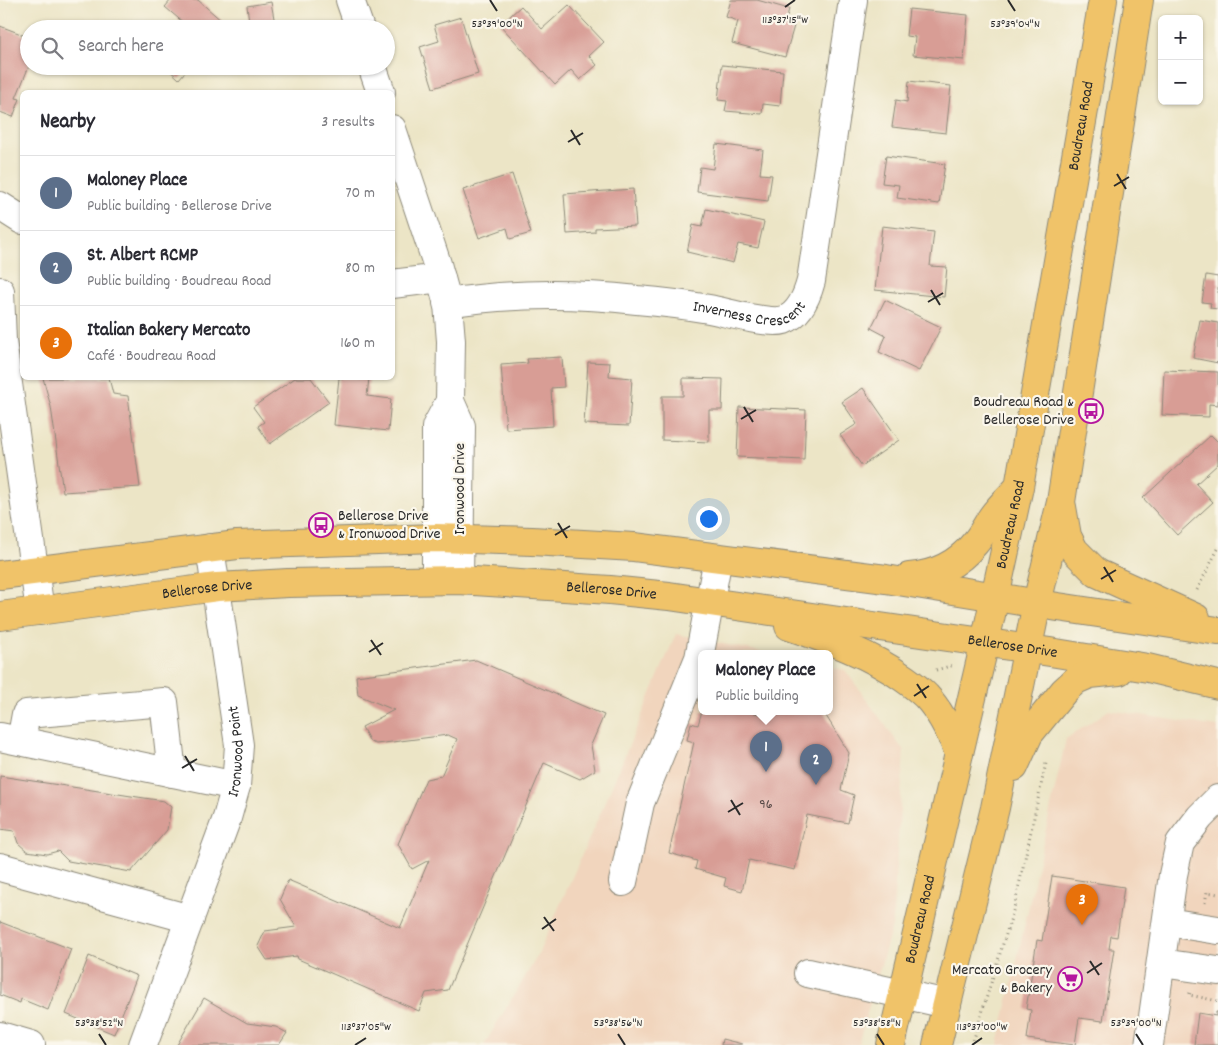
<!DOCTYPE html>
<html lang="en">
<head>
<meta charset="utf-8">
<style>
  body { margin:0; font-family:Dekko,sans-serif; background:#f7f7f7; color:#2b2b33 }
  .controls { position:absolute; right:15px; top:15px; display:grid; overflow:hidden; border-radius:8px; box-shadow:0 1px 4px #0004 }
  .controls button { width:45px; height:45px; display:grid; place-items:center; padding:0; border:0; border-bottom:1px solid #e1e1e2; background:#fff; color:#2b2b33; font:25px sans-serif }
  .you { position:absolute; left:708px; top:518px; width:18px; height:18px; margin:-12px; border:4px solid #fff; border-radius:50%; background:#1a73e8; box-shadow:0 0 0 8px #1a73e833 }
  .badge { display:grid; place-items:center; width:32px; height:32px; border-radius:50%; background:#111827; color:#fff; font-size:16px; font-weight:700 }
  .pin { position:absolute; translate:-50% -41px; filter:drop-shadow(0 1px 2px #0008) }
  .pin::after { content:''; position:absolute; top:26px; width:18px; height:15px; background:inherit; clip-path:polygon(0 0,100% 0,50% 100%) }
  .popup { position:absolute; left:698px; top:650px; width:135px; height:65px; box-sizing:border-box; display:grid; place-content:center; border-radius:8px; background:#fff; filter:drop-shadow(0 1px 4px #0005); font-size:16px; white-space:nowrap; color:#7c7c81 }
  .popup b { font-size:19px; color:#2b2b33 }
  .popup::after { content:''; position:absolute; left:50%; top:100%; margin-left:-10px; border:10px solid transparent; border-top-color:#fff }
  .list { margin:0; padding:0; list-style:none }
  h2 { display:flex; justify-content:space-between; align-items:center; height:65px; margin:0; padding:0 20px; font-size:21px }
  h2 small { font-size:16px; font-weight:400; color:#7c7c81 }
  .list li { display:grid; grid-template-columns:32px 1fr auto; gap:15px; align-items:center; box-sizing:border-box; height:75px; padding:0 20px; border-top:1px solid #e1e1e2 }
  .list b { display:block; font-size:19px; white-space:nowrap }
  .list p { margin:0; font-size:16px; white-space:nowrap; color:#7c7c81 }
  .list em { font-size:16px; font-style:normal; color:#7c7c81 }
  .icon { flex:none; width:28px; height:28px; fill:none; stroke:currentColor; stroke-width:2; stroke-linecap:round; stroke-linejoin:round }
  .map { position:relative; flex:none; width:1218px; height:1045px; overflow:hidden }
  .search { position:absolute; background:#fff; box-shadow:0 1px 4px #0004; left:20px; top:20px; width:375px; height:55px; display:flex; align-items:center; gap:12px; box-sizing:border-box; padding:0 18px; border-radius:28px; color:#7c7c81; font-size:19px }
  .panel { position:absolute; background:#fff; box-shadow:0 1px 4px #0004; left:20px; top:90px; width:375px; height:290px; border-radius:8px }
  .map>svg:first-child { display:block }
  .built { fill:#f1d5bd }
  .building { fill:#d89d95 }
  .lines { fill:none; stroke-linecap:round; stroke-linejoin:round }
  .minor-casing { stroke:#8c8878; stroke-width:30 }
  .major-casing { stroke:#8c8878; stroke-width:30 }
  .path { stroke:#8c8878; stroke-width:3; stroke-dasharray:1 4; stroke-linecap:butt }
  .minor { stroke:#fff; stroke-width:28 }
  .major { stroke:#f0c369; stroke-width:28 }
  .ticks { fill:none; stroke:#2b2b2b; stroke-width:2 }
  .labels { text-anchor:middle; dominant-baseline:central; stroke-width:4.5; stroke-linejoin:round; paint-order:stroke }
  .number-label { font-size:14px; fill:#564846 }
  .street-label { font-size:16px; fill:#2b2b2b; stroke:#fbf7ec }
  .poi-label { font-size:16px; fill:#2b2b2b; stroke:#fbf7ec; text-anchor:end }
  .ticks-label { font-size:12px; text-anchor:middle; fill:#2b2b2b; stroke:#fbf7ec; stroke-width:4.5; stroke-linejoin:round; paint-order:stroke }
</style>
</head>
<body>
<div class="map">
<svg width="1218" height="1045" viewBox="0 0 1218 1045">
  <rect width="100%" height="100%" fill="#fbf7ec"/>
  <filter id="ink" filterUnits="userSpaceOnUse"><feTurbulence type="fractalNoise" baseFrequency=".02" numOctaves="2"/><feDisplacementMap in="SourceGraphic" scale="10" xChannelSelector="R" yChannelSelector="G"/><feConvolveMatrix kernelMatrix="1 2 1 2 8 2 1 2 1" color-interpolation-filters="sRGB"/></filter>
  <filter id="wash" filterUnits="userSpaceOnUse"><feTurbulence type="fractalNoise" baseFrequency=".0096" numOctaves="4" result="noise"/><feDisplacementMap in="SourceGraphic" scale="20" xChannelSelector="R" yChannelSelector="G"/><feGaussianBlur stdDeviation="1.12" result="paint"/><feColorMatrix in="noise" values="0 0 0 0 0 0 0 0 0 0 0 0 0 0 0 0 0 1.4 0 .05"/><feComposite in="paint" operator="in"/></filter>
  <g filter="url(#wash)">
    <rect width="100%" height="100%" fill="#ece5c6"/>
    <!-- built -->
    <g class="built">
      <polygon points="676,634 766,653 702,653 702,711 830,711 830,667 845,670 904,751 892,926 858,1045 484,1045 537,957 607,798"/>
      <polygon points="1109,710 1218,727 1218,1045 998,1045 1066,739"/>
    </g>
    <g id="blocks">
      <!-- building -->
      <g class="building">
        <polygon points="171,0 198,0 231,29 180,29 185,24 165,7"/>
        <polygon points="731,0 757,0 789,9 785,24 794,26 785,57 732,43 738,21 726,17"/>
        <polygon points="271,2 275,24 290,22 291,29 250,29 247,6"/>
        <polygon points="569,5 604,42 589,56 597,65 580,80 571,70 555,85 500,25 521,6 542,29"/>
        <polygon points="909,9 968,15 964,60 913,55 915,37 906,36"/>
        <polygon points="461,17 478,74 433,88 420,47 439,41 434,25"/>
        <polygon points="0,26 29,37 29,66 16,98 20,99 13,117 0,112"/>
        <polygon points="722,65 783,71 780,106 763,104 762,114 725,111 727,101 718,100"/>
        <polygon points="165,66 190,66 179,79"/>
        <polygon points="909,81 951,86 946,133 892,127 896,100 907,102"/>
        <polygon points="716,144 763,150 760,174 772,175 768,201 697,192 700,167 713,169"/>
        <polygon points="886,156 945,164 939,204 897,198 899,185 882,183"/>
        <polygon points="512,174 531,233 510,239 507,228 479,238 463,190"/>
        <polygon points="633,189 636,226 595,228 595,232 567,234 564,194"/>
        <polygon points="706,209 764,222 758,248 738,244 733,263 687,252 693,225 702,227"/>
        <polygon points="882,226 934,232 930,266 947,267 944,297 875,290"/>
        <polygon points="1206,275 1218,277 1218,309 1210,308 1211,303 1202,302"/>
        <polygon points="885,300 941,327 919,371 879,352 886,336 871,328"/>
        <polygon points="1200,320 1218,323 1218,363 1193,358"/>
        <polygon points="562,357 564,387 551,388 553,426 506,429 501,365 528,363 527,359"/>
        <polygon points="588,362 610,363 609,376 632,378 629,426 584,424"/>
        <polygon points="1164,370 1218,372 1218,405 1209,404 1209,417 1162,415"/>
        <polygon points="43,378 109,378 113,394 128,396 140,487 63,492 51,407"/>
        <polygon points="295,378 311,378 329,402 270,444 258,426 264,422 253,407"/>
        <polygon points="339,378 369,378 367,396 391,399 388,431 334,425"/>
        <polygon points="683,378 723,379 722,410 709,410 709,442 662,440 662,396 683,396"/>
        <polygon points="863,388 899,440 862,466 840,435 857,424 842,402"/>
        <polygon points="739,407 806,410 804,460 737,457"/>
        <polygon points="1211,435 1218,442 1218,464 1196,484 1213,502 1177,535 1143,498"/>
        <polygon points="476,660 604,715 591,745 595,770 580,779 544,763 448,990 426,993 419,1011 298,959 297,956 267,960 258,946 265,931 296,927 280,899 288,880 400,928 429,860 412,869 398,844 426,779 441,776 457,739 448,735 376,744 370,742 362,727 394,710 358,695 356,676"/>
        <polygon points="702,711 745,711 765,715 765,711 823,711 849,753 841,790 854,795 848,823 807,815 795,870 749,860 742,891 724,886 726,878 695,869 697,861 669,853 694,742 687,740 691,723 698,725"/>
        <polygon points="0,776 164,801 171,807 167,830 131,872 68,861 58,851 47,854 27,851 18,843 14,831 0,829"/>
        <polygon points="1052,876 1124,887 1117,937 1111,936 1109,949 1114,949 1103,1021 1079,1018 1075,1045 1027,1039 1031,1010 1026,1009 1037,940 1042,941"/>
        <polygon points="0,922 71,949 48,1010 21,999 20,1003 0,995"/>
        <polygon points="89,956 137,976 114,1034 66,1014"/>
        <polygon points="204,998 247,1023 276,1027 287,1033 279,1045 177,1045"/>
        <polygon points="1216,1012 1218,1012 1218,1045 1194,1045 1198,1013 1216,1016"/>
        <polygon points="722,1039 742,1044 742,1045 721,1045"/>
      </g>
    </g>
  </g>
  <g filter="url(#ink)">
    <use href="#blocks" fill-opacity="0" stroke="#8c8878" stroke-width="1"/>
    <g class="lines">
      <defs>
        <g id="minor">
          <polyline points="350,0 360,29"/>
          <polyline points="372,66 381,92"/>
          <polyline points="392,129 437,264 448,304 451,341 450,401 461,426 459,580"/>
          <polyline points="0,206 22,220"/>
          <polyline points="392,284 441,278"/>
          <polyline points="0,291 2,341 40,611"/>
          <path id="s1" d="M447 303C510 293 574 293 637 300 661 302 686 305 709 309 726 312 769 325 784 320 800 314 807 296 811 281L853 0"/>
          <polyline points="436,579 436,427 450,401"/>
          <polyline points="0,737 236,786"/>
          <polyline points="21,741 26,714 164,702 172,773"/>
          <polyline points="0,867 190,919"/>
          <polyline points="623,882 640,803 699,658 718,558"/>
          <polyline points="1167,922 1218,930"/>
          <polyline points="1161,963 1218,971"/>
          <polyline points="808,973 947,1004"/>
          <polyline points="0,1036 31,1045"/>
          <path id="s2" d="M143 1045 227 818 236 786 239 745 210 548"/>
          <polyline points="1149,1045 1173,875 1180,843 1200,817 1218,799"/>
        </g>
        <g id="major">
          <polyline points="1062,507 1067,536 1074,550 1097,573 1196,618"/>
          <polyline points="0,575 237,545 436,538 532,541 634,547 886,579 1058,607 1218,631"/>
          <path d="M909 577C935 575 958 564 975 543 982 535 986 526 992 517 999 507 1009 498 1018 488"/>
          <path id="s3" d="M0 616 217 587 288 583 459 580 610 590 669 596 1050 652 1148 668 1218 685"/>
          <path d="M789 626C830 640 870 654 905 679 912 684 920 690 926 696 941 712 951 733 959 753"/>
          <polyline points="1014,767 1029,734 1064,691 1076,680 1090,674 1119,671"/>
          <path id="s4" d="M891 1045 985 642 1019 487 1103 0"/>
          <polyline points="937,1045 995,808 1037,603 1061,502 1139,0"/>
        </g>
      </defs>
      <!-- minor casing -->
      <use href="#minor" class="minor-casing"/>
      <!-- major casing -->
      <use href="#major" class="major-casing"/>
      <!-- path -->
      <g class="path">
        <polyline points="1197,590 1218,549"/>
        <polyline points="936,670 954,665"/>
        <polyline points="1205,903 1207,892 1218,894"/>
        <polyline points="1190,993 1189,995 1218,1001"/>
        <polyline points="972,1045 1014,908 1046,763"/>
      </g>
      <!-- minor -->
      <use href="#minor" class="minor"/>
      <!-- major -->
      <use href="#major" class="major"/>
    </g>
  </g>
  <!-- ticks -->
  <path class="ticks" d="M490 0 497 11M1008 0 1015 11M785 7 795 0M571 130 580 145M568 142 583 133M1117 174 1126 189M1114 186 1129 177M931 290 940 305M928 302 943 293M744 407 753 422M741 419 756 410M558 523 567 538M555 535 570 526M1104 567 1113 582M1101 579 1116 570M371 640 381 655M369 652 383 643M917 684 926 698M914 696 929 686M185 756 194 771M182 768 197 759M731 800 740 815M728 812 743 803M544 917 554 931M542 929 556 919M1090 961 1099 975M1087 973 1102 963M99 1034 106 1045M618 1034 625 1045M877 1034 884 1045M1136 1034 1143 1045M355 1045 366 1038M972 1045 982 1038"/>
  <!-- icons -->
  <defs>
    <symbol id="bus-ring" viewBox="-11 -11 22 22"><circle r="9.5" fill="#fbf7ec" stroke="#b5179e" stroke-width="1.5"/><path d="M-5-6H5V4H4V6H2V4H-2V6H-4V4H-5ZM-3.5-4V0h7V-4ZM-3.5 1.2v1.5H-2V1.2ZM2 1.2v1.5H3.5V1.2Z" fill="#b5179e"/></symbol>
    <symbol id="supermarket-ring" viewBox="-11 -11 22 22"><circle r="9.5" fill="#fbf7ec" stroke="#b5179e" stroke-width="1.5"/><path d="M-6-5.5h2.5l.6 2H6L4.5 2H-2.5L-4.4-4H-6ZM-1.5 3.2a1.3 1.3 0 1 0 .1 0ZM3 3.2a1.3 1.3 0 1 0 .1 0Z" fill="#b5179e"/></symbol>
  </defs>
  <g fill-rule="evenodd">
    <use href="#bus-ring" x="1077" y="397" width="28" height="28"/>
    <use href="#bus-ring" x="307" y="511" width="28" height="28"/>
    <use href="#supermarket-ring" x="1056" y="965" width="28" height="28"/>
  </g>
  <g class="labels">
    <!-- number labels -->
    <g class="number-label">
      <text x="766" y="805">96</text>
    </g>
    <!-- street labels -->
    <g class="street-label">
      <text stroke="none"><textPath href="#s4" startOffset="939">Boudreau Road</textPath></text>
      <text stroke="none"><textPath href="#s1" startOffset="306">Inverness Crescent</textPath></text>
      <text transform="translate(460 489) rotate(-90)">Ironwood Drive</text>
      <text stroke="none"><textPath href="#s4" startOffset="534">Boudreau Road</textPath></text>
      <text stroke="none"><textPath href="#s3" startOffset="209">Bellerose Drive</textPath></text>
      <text stroke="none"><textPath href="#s3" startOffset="614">Bellerose Drive</textPath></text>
      <text stroke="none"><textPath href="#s3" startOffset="1019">Bellerose Drive</textPath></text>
      <text stroke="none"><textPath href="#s2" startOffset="310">Ironwood Point</textPath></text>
      <text stroke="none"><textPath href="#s4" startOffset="129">Boudreau Road</textPath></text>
    </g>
    <!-- poi labels -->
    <g class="poi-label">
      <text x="1074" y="402">Boudreau Road &amp;<tspan x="1074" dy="18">Bellerose Drive</tspan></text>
      <text x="338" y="516" text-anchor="start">Bellerose Drive<tspan x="338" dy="18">&amp; Ironwood Drive</tspan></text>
      <text x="1052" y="970">Mercato Grocery<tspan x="1052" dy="18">&amp; Bakery</tspan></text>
    </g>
  </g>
  <g class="ticks-label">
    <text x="785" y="23">113°37'15"W</text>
    <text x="497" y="27">53°39'00"N</text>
    <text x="1015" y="27">53°39'04"N</text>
    <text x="99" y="1026">53°38'52"N</text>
    <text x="618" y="1026">53°38'56"N</text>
    <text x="877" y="1026">53°38'58"N</text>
    <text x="1136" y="1026">53°39'00"N</text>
    <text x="366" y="1030">113°37'05"W</text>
    <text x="982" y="1030">113°37'00"W</text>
  </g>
</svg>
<div class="controls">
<button>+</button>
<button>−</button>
</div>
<div class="you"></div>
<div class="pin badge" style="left:766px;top:772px;background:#5c6f8a">1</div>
<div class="popup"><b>Maloney Place</b>Public building</div>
<div class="pin badge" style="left:816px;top:785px;background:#5c6f8a">2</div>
<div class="pin badge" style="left:1082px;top:925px;background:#e8710a">3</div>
<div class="search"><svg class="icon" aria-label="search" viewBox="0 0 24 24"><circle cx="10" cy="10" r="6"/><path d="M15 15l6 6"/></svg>Search here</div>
<section class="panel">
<h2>Nearby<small>3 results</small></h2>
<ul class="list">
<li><span class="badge" style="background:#5c6f8a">1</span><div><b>Maloney Place</b><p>Public building · Bellerose Drive</p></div><em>70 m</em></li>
<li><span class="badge" style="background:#5c6f8a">2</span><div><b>St. Albert RCMP</b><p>Public building · Boudreau Road</p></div><em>80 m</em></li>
<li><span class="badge" style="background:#e8710a">3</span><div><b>Italian Bakery Mercato</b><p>Café · Boudreau Road</p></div><em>160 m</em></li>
</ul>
</section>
</div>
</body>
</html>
